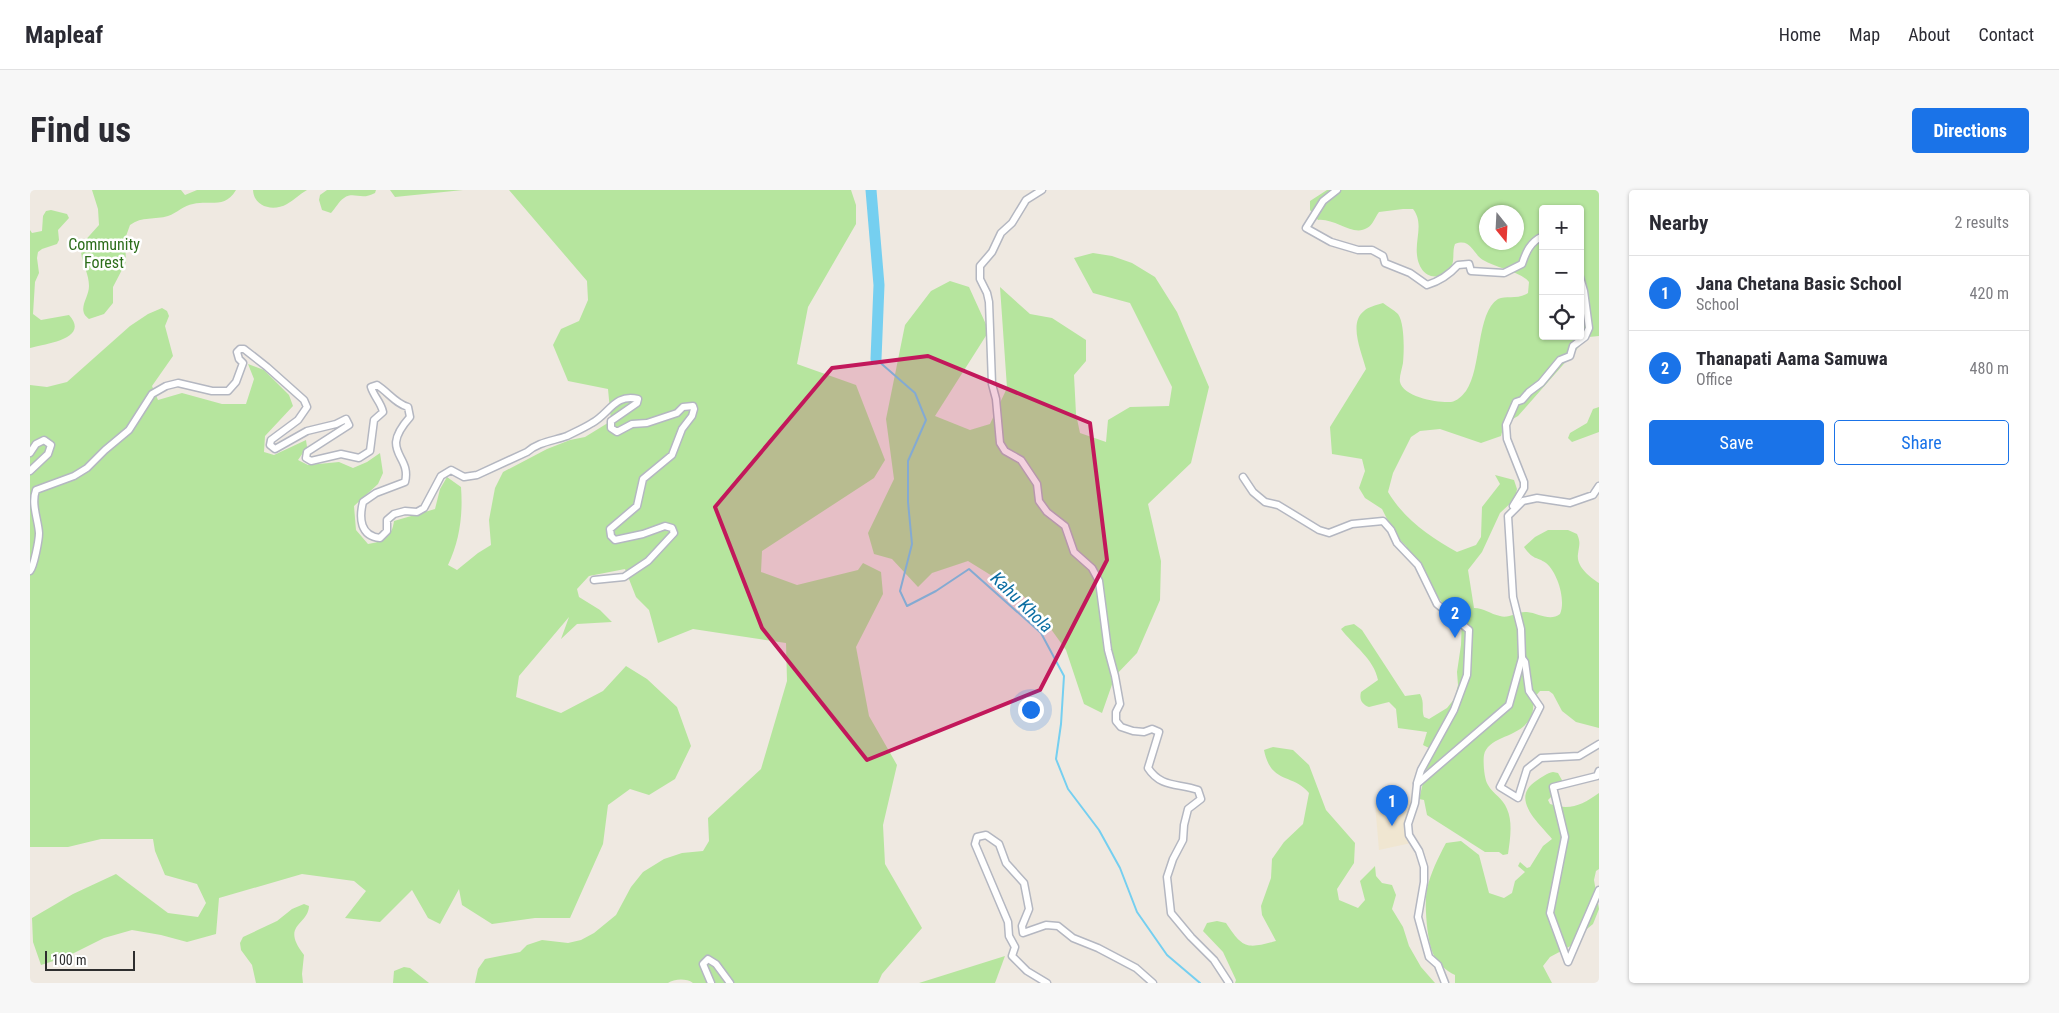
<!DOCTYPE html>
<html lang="en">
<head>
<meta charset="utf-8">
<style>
  body { margin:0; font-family:"Roboto Condensed",sans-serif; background:#f7f7f7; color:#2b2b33 }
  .controls { position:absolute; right:15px; top:15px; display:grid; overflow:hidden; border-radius:5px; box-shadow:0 1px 4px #0004 }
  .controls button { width:45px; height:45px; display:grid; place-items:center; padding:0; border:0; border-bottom:1px solid #e1e1e2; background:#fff; color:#2b2b33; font:25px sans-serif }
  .compass { position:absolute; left:1449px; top:15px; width:45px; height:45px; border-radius:50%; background:#fff; box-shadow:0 1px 4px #0004; rotate:162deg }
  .scale { position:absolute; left:15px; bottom:12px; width:90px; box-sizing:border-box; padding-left:5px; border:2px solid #2e2e2e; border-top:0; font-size:14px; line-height:18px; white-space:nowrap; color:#2e2e2e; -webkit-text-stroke:4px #fff; paint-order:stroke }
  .you { position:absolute; left:1000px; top:519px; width:18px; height:18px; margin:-12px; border:4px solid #fff; border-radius:50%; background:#1a73e8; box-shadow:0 0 0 8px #1a73e833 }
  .badge { display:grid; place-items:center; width:32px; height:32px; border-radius:50%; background:#1a73e8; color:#fff; font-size:16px; font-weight:700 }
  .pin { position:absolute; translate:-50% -41px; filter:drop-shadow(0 1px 2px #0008) }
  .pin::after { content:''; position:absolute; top:26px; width:18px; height:15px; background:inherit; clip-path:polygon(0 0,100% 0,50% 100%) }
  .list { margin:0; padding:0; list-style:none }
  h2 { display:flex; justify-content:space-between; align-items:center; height:65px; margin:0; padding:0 20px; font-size:21px }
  h2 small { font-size:16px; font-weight:400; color:#7c7c81 }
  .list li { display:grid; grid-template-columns:32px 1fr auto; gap:15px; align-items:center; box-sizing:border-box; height:75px; padding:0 20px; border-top:1px solid #e1e1e2 }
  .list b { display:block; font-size:19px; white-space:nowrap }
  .list p { margin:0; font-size:16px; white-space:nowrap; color:#7c7c81 }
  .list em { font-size:16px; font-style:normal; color:#7c7c81 }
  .actions { display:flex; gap:10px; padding:15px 20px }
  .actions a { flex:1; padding:11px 0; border:1px solid #1a73e8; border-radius:5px; text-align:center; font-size:18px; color:#1a73e8 }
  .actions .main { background:#1a73e8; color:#fff }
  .icon { flex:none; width:28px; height:28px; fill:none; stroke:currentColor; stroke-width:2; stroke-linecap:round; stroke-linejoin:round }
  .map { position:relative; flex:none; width:1569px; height:793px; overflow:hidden; border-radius:5px }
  header { display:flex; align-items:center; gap:30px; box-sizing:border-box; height:70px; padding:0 25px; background:#fff; border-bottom:1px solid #e1e1e2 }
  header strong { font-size:24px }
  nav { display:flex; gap:28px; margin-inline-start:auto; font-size:18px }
  .intro { display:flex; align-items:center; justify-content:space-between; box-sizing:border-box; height:120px; padding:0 30px }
  h1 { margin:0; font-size:35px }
  .button { padding:12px 22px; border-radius:5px; background:#1a73e8; color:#fff; font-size:18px; font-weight:700 }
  main { display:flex; gap:30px; padding:0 30px }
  aside { flex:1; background:#fff; border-radius:5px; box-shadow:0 1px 4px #0004 }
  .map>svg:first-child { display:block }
  .education { fill:#f0e6d1 }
  .green { fill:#b6e59e; fill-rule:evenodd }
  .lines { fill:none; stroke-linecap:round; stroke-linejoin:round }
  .stream { stroke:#75cff0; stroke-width:2 }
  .river { stroke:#75cff0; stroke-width:11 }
  .minor-casing { stroke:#b4b7c1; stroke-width:9 }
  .minor { stroke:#fff; stroke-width:6 }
  .marked { fill:#c2185b; fill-opacity:0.2; stroke:#c2185b; stroke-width:4; stroke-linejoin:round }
  .labels { text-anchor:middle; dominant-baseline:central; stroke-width:5; stroke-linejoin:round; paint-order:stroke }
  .park-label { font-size:16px; fill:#2c6e1b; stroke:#fff }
  .water-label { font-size:18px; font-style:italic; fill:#0d6fa3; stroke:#fff }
</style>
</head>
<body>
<header>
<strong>Mapleaf</strong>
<nav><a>Home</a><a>Map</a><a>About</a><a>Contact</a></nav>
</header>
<div class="intro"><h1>Find us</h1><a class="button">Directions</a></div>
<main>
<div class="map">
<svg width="1569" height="793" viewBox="0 0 1569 793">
  <rect width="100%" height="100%" fill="#efe9e1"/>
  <!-- education -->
  <polygon class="education" points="1385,610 1378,631 1381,653 1349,660 1345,613"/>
  <!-- green -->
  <g class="green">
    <path d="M62 0H151L155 5 167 0H206C195 19 180 10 163 14 154 15 147 23 138 26 125 30 112 26 100 35L95 49 96 72 83 97V113L74 124 59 129C46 120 59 108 59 96 59 83 51 72 51 60V55L69 35 68 19Z"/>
    <path d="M223 0H277C270 4 264 10 257 14 243 22 224 17 223 0Z"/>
    <path d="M297 0H346L345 3C331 11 324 1 314 8 308 12 306 18 301 23L292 20 289 10 290 5Z"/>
    <polygon points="360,0 433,0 365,7"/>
    <path d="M479 0H821L826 15V34L778 117 767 174 826 195 855 270 844 288 732 361 731 382 767 395 828 380 833 373 851 382 853 404 826 457 839 526 867 575 853 635 855 674 892 738 852 784 848 793H663C656 788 644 789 638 793H445L448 779 455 769 490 762 497 755 512 750 538 753 551 750 564 743 586 725 601 697 613 682 634 669 652 663 673 661 679 651 678 628 731 579 757 491 756 453 663 439 628 453 619 420 606 407 595 379 559 386 547 399 549 407 570 420 582 432 547 434 531 449 539 427 489 486 486 507 531 523 573 501 596 476 617 489 647 517 661 556 645 589 619 605 600 599 578 615 573 654 540 728H505L462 734 432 715 429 699 410 734 398 728 382 700 350 732 315 728 336 701 324 691 272 684 189 708 186 744 157 752 131 745 102 740 74 748 36 767 11 775 3 752 2 728 43 704 86 684 138 723 168 727 176 713 167 694 135 685 125 661 123 649H71L38 657H0V195L17 197 37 192 100 136 118 124 132 118 137 121 139 126 135 136 143 166 122 196 128 210 152 203 192 214H216L224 189 218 174 234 180 259 205 263 216 235 246 234 262 244 265 276 250 277 257 268 270 278 275 309 272 323 278 337 272 350 263 353 283 348 294 324 316 326 340 338 354C353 352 362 347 364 331L405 319 410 299 417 287 431 297C433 324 430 350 418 375L427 380 448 363 461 355 459 330 465 298 473 282 517 259 540 250 555 247 581 231 578 199 538 191 523 155 531 139 549 131 558 110 557 91Z"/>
    <path d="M1297 0H1569V146L1559 147 1554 151 1488 226 1474 234 1471 246 1451 253 1410 239 1390 241 1381 247 1363 283 1358 302C1374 329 1400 347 1427 362L1446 355 1451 347 1452 317 1470 294 1465 285 1484 290 1487 299 1485 309 1470 323 1452 362 1438 380 1444 418C1454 418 1460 424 1470 426 1479 429 1487 421 1497 422 1508 423 1520 432 1530 424 1536 411 1528 383 1516 373 1506 366 1504 371 1494 357L1505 347 1518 340H1538L1547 344C1551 353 1549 355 1548 364 1546 377 1560 387 1569 393V538L1546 532 1532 521 1523 504 1519 501H1510L1503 509C1508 550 1459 541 1454 565 1453 572 1454 589 1458 595 1463 604 1473 608 1477 619 1483 632 1480 650 1478 664L1473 665 1469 662H1455L1397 625 1394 610 1389 609 1396 581 1399 558 1393 555 1397 542 1368 538 1366 519 1359 512 1339 517C1332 514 1329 510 1331 502L1348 490C1344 469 1323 455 1311 439L1315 436 1324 434 1332 440 1375 506 1390 504C1395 513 1391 519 1394 527L1399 529 1417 518 1425 508 1428 495 1427 482 1431 455 1432 427 1415 416 1403 401 1376 356 1365 345 1352 319 1335 308 1329 298 1335 281 1332 269 1302 264 1300 237 1336 179C1332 163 1318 133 1334 121 1338 117 1347 115 1353 113 1357 116 1364 120 1368 124 1375 134 1374 162 1373 173 1372 179 1369 187 1370 192 1373 207 1408 213 1421 212 1427 211 1432 206 1436 201 1452 178 1446 123 1468 109 1476 105 1487 110 1498 103L1499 92C1490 81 1466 78 1453 70 1442 63 1441 48 1425 54 1422 61 1425 71 1421 77 1419 81 1414 85 1409 86 1395 89 1388 76 1387 65 1385 49 1394 33 1383 19H1373L1349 22C1345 27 1343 35 1337 38 1323 47 1305 28 1288 30L1280 20V11ZM1513 19H1550V146H1513ZM1456 22H1486V52H1456Z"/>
    <path d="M21 20 37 24 39 28 28 40 29 50 27 54 12 59 8 62 7 68 9 83 5 92 3 124 11 130 39 125C61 149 14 154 0 158V40L2 43 12 41 13 26 16 21Z"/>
    <polygon points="1063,63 1082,66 1102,73 1125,87 1147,122 1179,197 1161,273 1118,314 1131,371 1130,410 1107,463 1085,486 1072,523 1054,514 1036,460 1003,414 988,402 938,371 902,383 888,397 862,369 844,364 838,343 864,289 856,229 875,135 901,101 920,91 939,97 959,141 905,226 940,240 960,234 977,198 970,97 1000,124 1022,128 1056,150 1056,171 1044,185 1046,224 1050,243 1076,252 1078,230 1100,217 1139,216 1142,197 1100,113 1063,103 1044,68"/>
    <polygon points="1569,217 1569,242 1542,252 1538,248 1540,243 1557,233 1563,219"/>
    <path d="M1243 557 1263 560 1279 575 1296 620 1325 653 1324 673 1307 699 1309 710 1328 718 1335 710 1330 691 1345 676 1346 686 1352 693 1362 695 1366 705 1362 719 1373 737 1379 756 1391 777 1405 793H1205L1206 790 1193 762 1173 741 1177 733 1187 731 1196 733C1213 759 1217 759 1246 751L1232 725 1231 716 1241 688 1242 669 1254 652 1273 634 1279 603C1263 583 1241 595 1234 560Z"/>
    <path d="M1523 582 1528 583 1533 592 1532 596 1518 610 1520 614C1540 621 1552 615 1569 603V679L1566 681 1564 690 1569 719 1563 734 1552 743 1548 752 1520 767 1513 776 1522 793H1425V785C1416 781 1405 771 1402 761 1397 747 1394 714 1397 699 1401 682 1408 668 1416 653L1431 651 1449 665 1459 703 1474 708 1482 703 1485 691 1495 682 1488 676 1490 672 1497 678 1500 677 1513 656 1522 649C1510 634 1479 609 1506 591 1512 587 1517 583 1523 582Z"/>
    <path d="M274 714 279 716C278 736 250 734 274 765L272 784 273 793H226L222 775 211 760 210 753 213 747 247 731 262 719Z"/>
    <polygon points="975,766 965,793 889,793"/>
    <polygon points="374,777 380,778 399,793 363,793 364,781"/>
  </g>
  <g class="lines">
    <!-- stream -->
    <polyline class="stream" points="846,169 885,203 896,230 878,271 878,312 882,354 870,401 877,416 906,401 939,379 1011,443 1034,486 1031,534 1026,569 1038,599 1069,640 1090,678 1107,722 1137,765 1170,793"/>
    <!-- river -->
    <polyline class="river" points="841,0 849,95 846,169"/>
    <defs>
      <g id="minor">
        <path d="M1012 0 996 10 982 33 971 43 962 62 950 76V89L957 103 959 112 962 194 966 209 970 253 975 261 991 270 1007 294 1009 311 1017 322 1035 336 1044 362 1062 378 1069 391 1078 460 1085 486 1090 514 1086 522V531L1091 537 1103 541 1114 542 1122 539 1129 542 1118 578C1131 598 1148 593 1168 600L1171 609 1158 619 1154 635 1153 650 1143 669 1137 687 1141 723 1161 747 1184 770 1199 793"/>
        <path d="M1307 0 1293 11 1276 38 1301 52 1328 60H1342L1353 66 1355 73 1380 83 1397 95C1410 91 1419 85 1428 75L1439 74 1441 81 1474 83 1492 74C1496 62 1500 52 1513 46"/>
        <polyline points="0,263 6,254 14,250 21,255 18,264 0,281"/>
        <polyline points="1213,287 1223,302 1235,312 1248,315 1289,340 1299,343 1322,334 1353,331 1361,340 1367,353 1388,375 1407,414 1439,440 1437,485 1424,520 1391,580 1387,593"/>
        <polyline points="1483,316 1494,298 1494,292 1477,249 1476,235 1486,212 1492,210 1499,202 1511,193 1530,170 1540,166 1543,156 1555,147 1559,138 1554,101 1550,87"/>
        <path d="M0 381C4 376 9 350 9 343 8 329 1 314 6 300L44 286 57 278 75 260 99 240 122 204 136 196 148 193 182 201H198L206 192 213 173 209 169 207 162 210 159H214L237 177 274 210 277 217 268 230 241 250 240 255 245 259 277 241 306 234 316 229 319 235 277 262 276 268 281 271 311 264 329 268 340 261 344 230 353 222C351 212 344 207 341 197L347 195C358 202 366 214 378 217L380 227C348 263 382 264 375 292L346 303 333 312C329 328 330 346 350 348L357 341V330L364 324 375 321 387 322 394 318 411 286 421 280 434 287 447 285 497 262C508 252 523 251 537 246 545 242 554 238 562 233 579 224 585 203 608 209L607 213 581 231V238L587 242 602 234 617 233 647 223 653 217 663 216 664 219 662 226 652 239 642 265 613 289 607 316 580 339 581 346 585 350 613 344 635 336 642 338 644 343 618 371 594 387 564 390"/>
        <polyline points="1492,468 1495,472 1499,501 1510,517 1470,597 1488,608 1497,579 1511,568 1549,566 1569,554"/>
        <polyline points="1569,581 1567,586 1523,597 1535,647 1520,723 1538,772 1569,700"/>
        <polyline points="681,793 673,774 678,769 686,774 700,793"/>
        <polyline points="1017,793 997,781 982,766 985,757 979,746 978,732 945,654 947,647 956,645 969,654 976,673 994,693 999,719 992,736 993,743 1016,735 1028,736 1043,748 1068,758 1106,778 1123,793"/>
        <polyline points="1415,793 1408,775 1399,767 1388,727 1394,692 1394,677 1389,661 1379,645 1378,634 1385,613 1387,594 1479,515 1492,468 1491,439 1483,407 1478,326 1493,311 1507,308 1540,313 1563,305 1569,296"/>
      </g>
    </defs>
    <!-- minor casing -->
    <use href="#minor" class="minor-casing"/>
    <!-- minor -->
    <use href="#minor" class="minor"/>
  </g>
  <!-- marked area -->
  <path class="marked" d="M898 166 1060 233 1077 370 1010 500 837 570 732 438 685 317 802 178Z"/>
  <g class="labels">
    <!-- park labels -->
    <g class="park-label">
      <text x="74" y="54">Community<tspan x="74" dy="18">Forest</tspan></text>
    </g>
    <!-- water labels -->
    <g class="water-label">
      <text transform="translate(992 412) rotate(44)">Kahu Khola</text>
    </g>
  </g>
</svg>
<div class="controls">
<button>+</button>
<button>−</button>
<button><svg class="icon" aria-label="locate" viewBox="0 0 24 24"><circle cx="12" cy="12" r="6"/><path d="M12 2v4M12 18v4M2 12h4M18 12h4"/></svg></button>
</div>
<svg class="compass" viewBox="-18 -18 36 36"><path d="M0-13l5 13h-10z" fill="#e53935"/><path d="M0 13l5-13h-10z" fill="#7c7c81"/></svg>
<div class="scale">100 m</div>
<div class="you"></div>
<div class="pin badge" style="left:1362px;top:636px">1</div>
<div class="pin badge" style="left:1425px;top:448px">2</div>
</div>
<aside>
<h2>Nearby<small>2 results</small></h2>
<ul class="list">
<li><span class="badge">1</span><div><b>Jana Chetana Basic School</b><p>School</p></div><em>420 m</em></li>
<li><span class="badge">2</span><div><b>Thanapati Aama Samuwa</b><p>Office</p></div><em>480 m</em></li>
</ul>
<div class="actions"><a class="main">Save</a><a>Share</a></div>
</aside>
</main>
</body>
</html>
